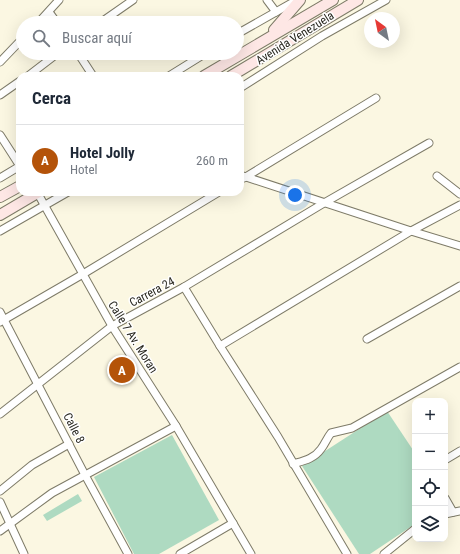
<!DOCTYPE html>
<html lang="es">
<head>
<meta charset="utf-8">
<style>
  body { margin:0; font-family:"Roboto Condensed",sans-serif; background:#f2f2f3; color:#1f2937 }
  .controls { position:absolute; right:12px; bottom:12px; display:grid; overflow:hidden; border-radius:8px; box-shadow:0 4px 16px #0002 }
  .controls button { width:36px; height:36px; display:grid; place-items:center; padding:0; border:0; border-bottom:1px solid #e0e1e3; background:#fff; color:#1f2937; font:20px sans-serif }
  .compass { position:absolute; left:364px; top:12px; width:36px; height:36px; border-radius:50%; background:#fff; box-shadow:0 4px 16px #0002; rotate:327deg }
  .you { position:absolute; left:295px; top:195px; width:14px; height:14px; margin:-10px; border:3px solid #fff; border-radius:50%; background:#1a73e8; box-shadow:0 0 0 6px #1a73e833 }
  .badge { display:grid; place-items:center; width:26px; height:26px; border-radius:50%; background:#b45309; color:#fff; font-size:13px; font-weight:700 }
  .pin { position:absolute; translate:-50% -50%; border:2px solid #fff; box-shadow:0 1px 4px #0006 }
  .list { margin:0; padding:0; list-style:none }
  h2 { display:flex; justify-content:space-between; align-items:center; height:52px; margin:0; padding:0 16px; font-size:17px }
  h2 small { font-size:13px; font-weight:400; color:#747a83 }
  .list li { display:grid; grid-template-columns:26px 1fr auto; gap:12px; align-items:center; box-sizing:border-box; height:72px; padding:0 16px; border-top:1px solid #e0e1e3 }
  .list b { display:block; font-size:15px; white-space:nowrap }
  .list p { margin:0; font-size:13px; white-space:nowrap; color:#747a83 }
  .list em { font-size:13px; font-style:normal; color:#747a83 }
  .icon { flex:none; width:22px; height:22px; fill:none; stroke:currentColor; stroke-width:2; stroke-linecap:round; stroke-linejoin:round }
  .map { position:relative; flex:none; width:460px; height:554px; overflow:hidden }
  .search { position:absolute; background:#fff; box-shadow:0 4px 16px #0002; left:16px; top:16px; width:228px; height:44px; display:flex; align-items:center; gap:10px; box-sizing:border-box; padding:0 14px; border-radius:22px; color:#747a83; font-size:15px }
  .panel { position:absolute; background:#fff; box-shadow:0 4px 16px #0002; left:16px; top:72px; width:228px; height:124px; border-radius:12px }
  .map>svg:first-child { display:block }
  .green { fill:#aedac1 }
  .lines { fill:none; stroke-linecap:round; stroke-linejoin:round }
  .street-casing { stroke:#7e7b68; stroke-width:9 }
  .secondary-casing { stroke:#7e7b68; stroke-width:12 }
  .street { stroke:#fff; stroke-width:7 }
  .secondary { stroke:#fee7e5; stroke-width:10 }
  .labels { text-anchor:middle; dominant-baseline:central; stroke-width:3; stroke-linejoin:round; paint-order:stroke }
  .street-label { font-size:12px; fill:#28271f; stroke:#fff }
</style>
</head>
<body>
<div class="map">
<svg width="460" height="554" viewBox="0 0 460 554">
  <rect width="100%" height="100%" fill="#fbf7e2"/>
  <!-- green -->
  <g class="green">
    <polygon points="387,411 415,453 415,524 370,554 359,554 302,466"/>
    <polygon points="172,435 219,520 159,554 134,554 94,477"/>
    <polygon points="78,494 82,501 47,521 43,515"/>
  </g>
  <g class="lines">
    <defs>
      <g id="street">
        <polyline points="267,0 276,12"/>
        <polyline points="49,12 57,23"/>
        <polyline points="38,23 59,0"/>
        <polyline points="100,23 133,0"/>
        <polyline points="237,34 297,0"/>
        <polyline points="78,53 93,76"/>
        <polyline points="0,62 23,38"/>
        <polyline points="28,76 58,53"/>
        <polyline points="169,76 206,53"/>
        <polyline points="240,88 322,36 386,0"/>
        <polyline points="0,95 20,81"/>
        <polyline points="0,135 20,166"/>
        <polyline points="240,175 411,231 460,246"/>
        <polyline points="437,176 460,194"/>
        <polyline points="0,178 20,166"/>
        <polyline points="244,178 376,98"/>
        <polyline points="37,192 112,326 176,426 251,554"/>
        <polyline points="0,231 68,192"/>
        <polyline points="184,287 220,346 278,437 347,554"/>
        <polyline points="0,312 85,475 128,554"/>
        <polyline points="0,322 83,274 219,192"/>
        <polyline points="367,339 460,286"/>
        <polyline points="220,346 411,231 460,205"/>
        <polyline points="0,414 112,326 184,287 324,203 429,143"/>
        <polyline points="445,460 460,451"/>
        <path d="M293 464C303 461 314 459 321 449 325 444 327 438 331 433L352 428 460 367"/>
        <polyline points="0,491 32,465 69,444"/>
        <polyline points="445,498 453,512"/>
        <polyline points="0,502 24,554"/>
        <polyline points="445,514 460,511"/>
        <polyline points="0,531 52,493 176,426"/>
        <polyline points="180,554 233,523"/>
        <polyline points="384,554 415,529"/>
      </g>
      <g id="secondary">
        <polyline points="274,30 300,0"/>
        <polyline points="204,76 333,0"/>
        <polyline points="231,76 358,0"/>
        <polyline points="0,197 20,186"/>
        <polyline points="0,215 39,192"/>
      </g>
    </defs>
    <!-- street casing -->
    <use href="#street" class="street-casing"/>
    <!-- secondary casing -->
    <use href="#secondary" class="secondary-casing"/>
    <!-- street -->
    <use href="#street" class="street"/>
    <!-- secondary -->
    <use href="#secondary" class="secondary"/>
  </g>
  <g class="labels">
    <!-- street labels -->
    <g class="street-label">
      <text transform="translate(295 38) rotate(-32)">Avenida Venezuela</text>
      <text transform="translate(152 292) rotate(-28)">Carrera 24</text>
      <text transform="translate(133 337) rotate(58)">Calle 7 Av. Moran</text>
      <text transform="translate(74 428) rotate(63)">Calle 8</text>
    </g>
  </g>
</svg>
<div class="controls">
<button>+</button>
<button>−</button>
<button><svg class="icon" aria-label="locate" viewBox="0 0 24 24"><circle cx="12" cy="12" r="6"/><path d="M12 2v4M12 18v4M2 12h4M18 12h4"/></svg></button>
<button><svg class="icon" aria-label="layers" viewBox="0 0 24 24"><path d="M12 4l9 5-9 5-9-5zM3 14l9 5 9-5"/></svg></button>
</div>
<svg class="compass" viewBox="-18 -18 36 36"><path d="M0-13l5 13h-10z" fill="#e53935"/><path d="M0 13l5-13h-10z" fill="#747a83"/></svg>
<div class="you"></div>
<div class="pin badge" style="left:122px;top:370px">A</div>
<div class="search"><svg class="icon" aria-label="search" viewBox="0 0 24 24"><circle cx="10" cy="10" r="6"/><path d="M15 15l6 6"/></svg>Buscar aquí</div>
<section class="panel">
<h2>Cerca<small></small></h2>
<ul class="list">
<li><span class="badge">A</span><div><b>Hotel Jolly</b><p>Hotel</p></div><em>260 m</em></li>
</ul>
</section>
</div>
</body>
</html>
